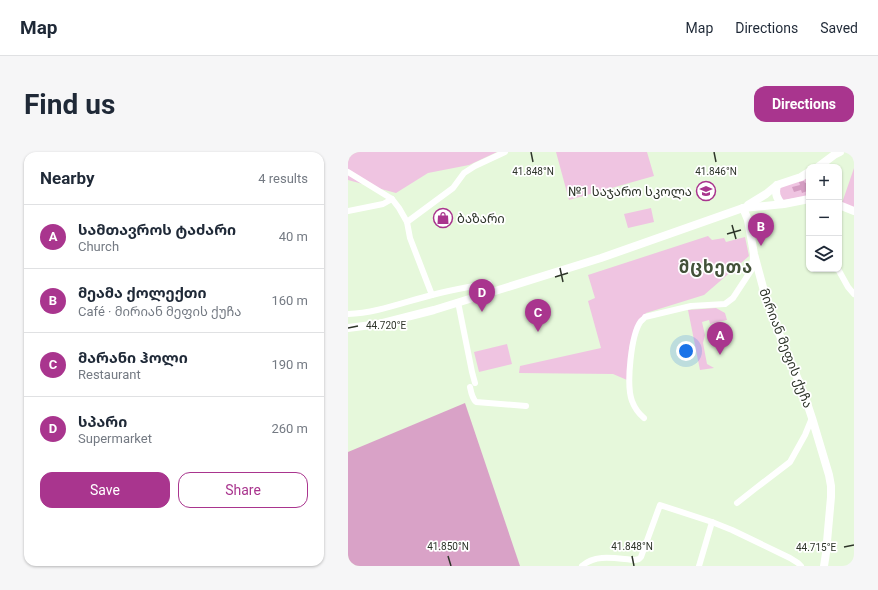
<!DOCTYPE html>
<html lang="en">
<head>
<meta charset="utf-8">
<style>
  body { margin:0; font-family:Roboto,"Noto Sans Georgian",sans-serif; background:#f6f6f7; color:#1f2937 }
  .controls { position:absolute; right:12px; top:12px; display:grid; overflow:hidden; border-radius:8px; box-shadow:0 1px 3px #0004 }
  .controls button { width:36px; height:36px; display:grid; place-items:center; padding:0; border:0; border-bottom:1px solid #e0e1e3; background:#fff; color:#1f2937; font:20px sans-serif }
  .you { position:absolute; left:338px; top:199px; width:14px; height:14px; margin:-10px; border:3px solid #fff; border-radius:50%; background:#1a73e8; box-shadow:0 0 0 6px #1a73e833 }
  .badge { display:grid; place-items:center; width:26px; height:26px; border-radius:50%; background:#a9358e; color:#fff; font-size:13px; font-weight:700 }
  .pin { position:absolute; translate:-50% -33px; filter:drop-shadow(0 1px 2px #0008) }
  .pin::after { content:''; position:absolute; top:21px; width:14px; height:12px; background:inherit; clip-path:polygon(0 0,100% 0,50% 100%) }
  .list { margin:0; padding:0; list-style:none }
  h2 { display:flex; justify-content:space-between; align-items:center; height:52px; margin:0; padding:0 16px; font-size:17px }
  h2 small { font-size:13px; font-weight:400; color:#747a83 }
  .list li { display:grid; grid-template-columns:26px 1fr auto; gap:12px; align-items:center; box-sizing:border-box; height:64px; padding:0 16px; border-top:1px solid #e0e1e3 }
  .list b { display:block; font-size:15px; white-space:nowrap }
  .list p { margin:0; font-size:13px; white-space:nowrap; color:#747a83 }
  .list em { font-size:13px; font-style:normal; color:#747a83 }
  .actions { display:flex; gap:8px; padding:12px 16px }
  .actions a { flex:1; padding:9px 0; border:1px solid #a9358e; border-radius:12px; text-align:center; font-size:14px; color:#a9358e }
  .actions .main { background:#a9358e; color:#fff }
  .icon { flex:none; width:22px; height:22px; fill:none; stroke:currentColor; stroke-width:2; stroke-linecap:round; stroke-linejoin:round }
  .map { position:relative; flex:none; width:506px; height:414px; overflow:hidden; border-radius:12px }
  header { display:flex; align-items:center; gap:24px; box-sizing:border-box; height:56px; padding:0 20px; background:#fff; border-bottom:1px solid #e0e1e3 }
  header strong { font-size:19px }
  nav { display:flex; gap:22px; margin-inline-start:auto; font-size:14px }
  .intro { display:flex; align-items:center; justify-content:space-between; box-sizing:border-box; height:96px; padding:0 24px }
  h1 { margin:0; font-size:28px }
  .button { padding:10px 18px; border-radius:12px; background:#a9358e; color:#fff; font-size:14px; font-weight:700 }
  main { display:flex; gap:24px; padding:0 24px }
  aside { flex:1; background:#fff; border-radius:12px; box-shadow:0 1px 3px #0004 }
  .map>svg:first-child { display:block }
  .green { fill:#efc4e1 }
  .forest { fill:#d9a2c7 }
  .water { fill:#d49dc2 }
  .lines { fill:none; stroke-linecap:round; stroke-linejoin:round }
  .street { stroke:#fff; stroke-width:6 }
  .secondary { stroke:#fff; stroke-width:8 }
  .ticks { fill:none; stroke:#2e352a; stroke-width:1.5 }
  .labels { text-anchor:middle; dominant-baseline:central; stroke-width:3.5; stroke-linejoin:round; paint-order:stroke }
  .poi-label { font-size:13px; fill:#2e352a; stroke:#fff; text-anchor:end }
  .street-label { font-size:13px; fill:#2e352a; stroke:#fff }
  .district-label { font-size:17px; font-weight:bold; letter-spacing:1px; fill:#435139; stroke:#fff }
  .ticks-label { font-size:10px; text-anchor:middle; fill:#2e352a; stroke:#fff; stroke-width:3.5; stroke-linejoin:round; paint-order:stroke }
</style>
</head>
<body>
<header>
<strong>Map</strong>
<nav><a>Map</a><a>Directions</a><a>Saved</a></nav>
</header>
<div class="intro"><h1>Find us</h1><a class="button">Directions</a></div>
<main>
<aside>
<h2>Nearby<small>4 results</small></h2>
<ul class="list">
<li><span class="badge">A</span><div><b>სამთავროს ტაძარი</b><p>Church</p></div><em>40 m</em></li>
<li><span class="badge">B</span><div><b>მეამა ქოლექთი</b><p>Café · მირიან მეფის ქუჩა</p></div><em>160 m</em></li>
<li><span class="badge">C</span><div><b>მარანი ჰოლი</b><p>Restaurant</p></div><em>190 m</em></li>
<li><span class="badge">D</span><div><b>სპარი</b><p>Supermarket</p></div><em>260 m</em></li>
</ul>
<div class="actions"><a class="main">Save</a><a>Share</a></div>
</aside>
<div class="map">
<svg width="506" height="414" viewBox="0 0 506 414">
  <rect width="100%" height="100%" fill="#e6f8db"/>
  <!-- green -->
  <g class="green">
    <polygon points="0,0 149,0 121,13 80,21 48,41 0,28"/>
    <polygon points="208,0 299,0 306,24 221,48"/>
    <polygon points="506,16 506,56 494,51"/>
    <polygon points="461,23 461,44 435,48 432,46 432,36 437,33"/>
    <polygon points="303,56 306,70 280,76 276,62"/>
    <polygon points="360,84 364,88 376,86 378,90 397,85 401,104 356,143 298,161 282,191 279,228 265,222 171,221 172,214 253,196 240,149 247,146 240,123"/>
    <polygon points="368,156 377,161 379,168 362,172 361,168 354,170 357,183 355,191 359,212 366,216 352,218 340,158"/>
    <polygon points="159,192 164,212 131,220 126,200"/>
  </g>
  <!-- forest -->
  <polygon class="forest" points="117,251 172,414 0,414 0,300"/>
  <!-- water -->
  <polygon class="water" points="456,29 457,31 461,30 461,35 458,36 459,39 454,41 453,38 446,40 444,35 452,33 451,30"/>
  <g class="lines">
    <!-- street -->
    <g class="street">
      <polyline points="0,20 44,47 51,56 59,70 62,86 84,143"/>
      <polyline points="0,59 35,52 44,47"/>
      <polyline points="59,70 105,36 116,21 127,14 157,0"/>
      <polyline points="490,117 500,135 506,142"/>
      <polyline points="110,150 124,220 127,231"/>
      <path d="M0 162C29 161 56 150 84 143 102 138 122 135 141 131L144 139"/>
      <path d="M122 235C123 240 124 246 128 250L178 254"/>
      <path d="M296 266C290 261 287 257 284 249 278 233 283 182 293 169 294 168 296 167 297 165L343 154 377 152 385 146 404 117 405 104"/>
      <polyline points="389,351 408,336 442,310 457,283 464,266"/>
      <path d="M234 414C248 401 270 407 287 408L291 407 293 405 312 353 364 370 384 378 442 406 450 411 453 414"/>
      <polyline points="351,414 364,370"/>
    </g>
    <!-- secondary -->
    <g class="secondary">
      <polyline points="470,15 486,3 492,0"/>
      <path d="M429 33C427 41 428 46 434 52"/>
      <polyline points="400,53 418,42 429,33 453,25 461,20"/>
      <polyline points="491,53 506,59"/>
      <polyline points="395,56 400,68 406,102 416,139 430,179 456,242 464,266 481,323 483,334 483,345 478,401 476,414"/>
      <polyline points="0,176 31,172 86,158 253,106 395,56 436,52 461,47"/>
    </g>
  </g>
  <!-- ticks -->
  <path class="ticks" d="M183 0 185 10M366 0 368 10M384 73 388 87M379 82 393 78M212 116 215 130M207 125 220 121M0 176 10 174M496 395 506 393M100 404 103 414M284 404 286 414"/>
  <!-- icons -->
  <defs>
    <symbol id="school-ring" viewBox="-11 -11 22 22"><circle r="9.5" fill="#fff" stroke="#a9358e" stroke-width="1.5"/><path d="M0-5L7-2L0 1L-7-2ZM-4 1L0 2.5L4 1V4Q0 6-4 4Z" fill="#a9358e"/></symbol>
    <symbol id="shop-ring" viewBox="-11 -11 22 22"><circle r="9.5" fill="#fff" stroke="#a9358e" stroke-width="1.5"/><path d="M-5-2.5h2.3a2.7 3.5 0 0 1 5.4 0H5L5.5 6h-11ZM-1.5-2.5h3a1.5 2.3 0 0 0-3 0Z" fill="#a9358e"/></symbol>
  </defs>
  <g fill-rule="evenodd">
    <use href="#school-ring" x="347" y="28" width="22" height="22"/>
    <use href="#shop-ring" x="84" y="55" width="22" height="22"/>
  </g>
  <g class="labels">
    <!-- poi labels -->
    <g class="poi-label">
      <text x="344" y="39">№1 საჯარო სკოლა</text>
      <text x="109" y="66" text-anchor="start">ბაზარი</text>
    </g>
    <!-- street labels -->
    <g class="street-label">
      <text transform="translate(438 196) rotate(69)">მირიან მეფის ქუჩა</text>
    </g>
    <!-- district labels -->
    <g class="district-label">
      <text x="368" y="115">მცხეთა</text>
    </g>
  </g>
  <g class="ticks-label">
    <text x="185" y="23">41.848°N</text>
    <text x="368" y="23">41.846°N</text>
    <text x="38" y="177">44.720°E</text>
    <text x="100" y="398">41.850°N</text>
    <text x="284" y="398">41.848°N</text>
    <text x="468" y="399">44.715°E</text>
  </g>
</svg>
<div class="controls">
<button>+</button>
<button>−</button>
<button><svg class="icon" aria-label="layers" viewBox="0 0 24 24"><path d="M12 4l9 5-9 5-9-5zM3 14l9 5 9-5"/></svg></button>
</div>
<div class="you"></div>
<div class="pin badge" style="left:372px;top:203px">A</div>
<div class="pin badge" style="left:413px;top:94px">B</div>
<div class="pin badge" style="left:190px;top:180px">C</div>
<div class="pin badge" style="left:134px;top:160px">D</div>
</div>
</main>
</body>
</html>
